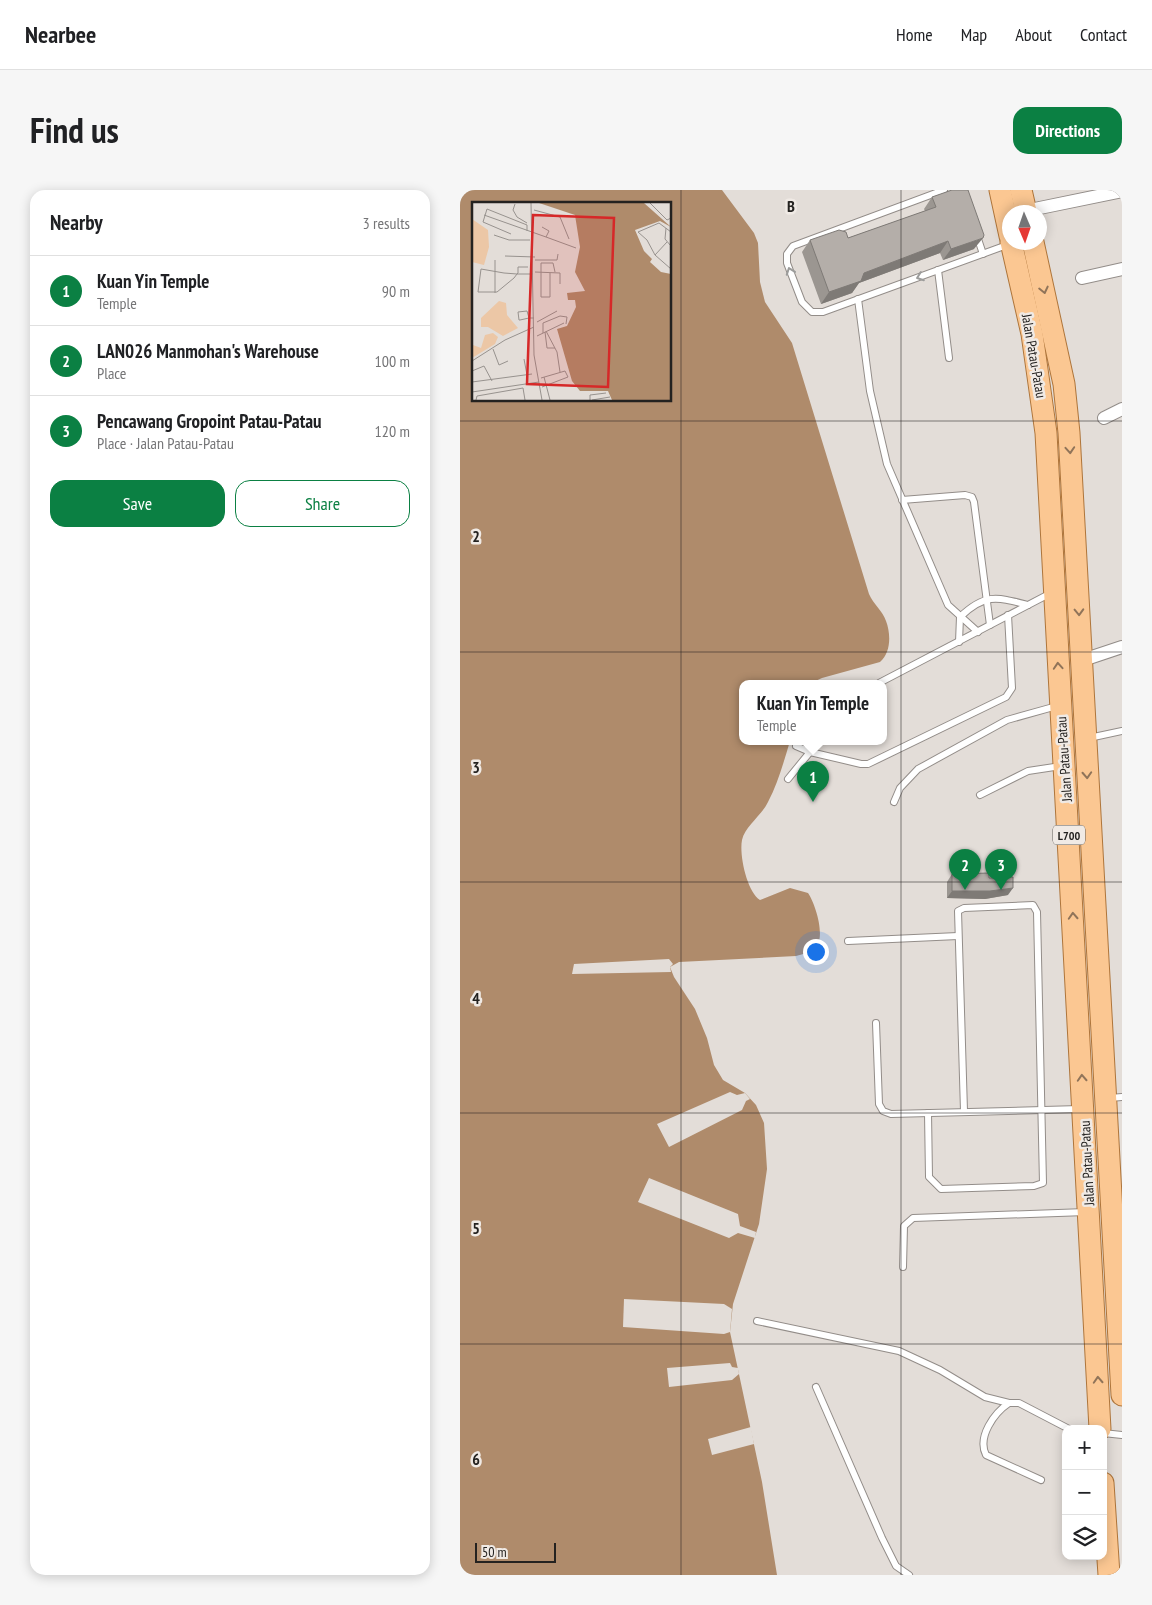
<!DOCTYPE html>
<html lang="en">
<head>
<meta charset="utf-8">
<style>
  body { margin:0; font-family:"PT Sans Narrow",sans-serif; background:#f6f6f6; color:#202124 }
  .controls { position:absolute; right:15px; bottom:15px; display:grid; overflow:hidden; border-radius:10px; box-shadow:0 2px 12px #0003 }
  .controls button { width:45px; height:45px; display:grid; place-items:center; padding:0; border:0; border-bottom:1px solid #e0e0e0; background:#fff; color:#202124; font:25px sans-serif }
  .compass { position:absolute; left:542px; top:15px; width:45px; height:45px; border-radius:50%; background:#fff; box-shadow:0 2px 12px #0003; rotate:178deg }
  .scale { position:absolute; left:15px; bottom:12px; width:81px; box-sizing:border-box; padding-left:5px; border:2px solid #242220; border-top:0; font-size:14px; line-height:18px; white-space:nowrap; color:#242220; -webkit-text-stroke:4px #f0eae5; paint-order:stroke }
  .you { position:absolute; left:355px; top:761px; width:18px; height:18px; margin:-12px; border:4px solid #fff; border-radius:50%; background:#1a73e8; box-shadow:0 0 0 8px #1a73e833 }
  .badge { display:grid; place-items:center; width:32px; height:32px; border-radius:50%; background:#0b8043; color:#fff; font-size:16px; font-weight:700 }
  .pin { position:absolute; translate:-50% -41px; filter:drop-shadow(0 1px 2px #0008) }
  .pin::after { content:''; position:absolute; top:26px; width:18px; height:15px; background:inherit; clip-path:polygon(0 0,100% 0,50% 100%) }
  .popup { position:absolute; left:279px; top:490px; width:148px; height:65px; box-sizing:border-box; display:grid; place-content:center; border-radius:10px; background:#fff; filter:drop-shadow(0 1px 4px #0005); font-size:16px; white-space:nowrap; color:#757577 }
  .popup b { font-size:19px; color:#202124 }
  .popup::after { content:''; position:absolute; left:50%; top:100%; margin-left:-10px; border:10px solid transparent; border-top-color:#fff }
  .list { margin:0; padding:0; list-style:none }
  h2 { display:flex; justify-content:space-between; align-items:center; height:65px; margin:0; padding:0 20px; font-size:21px }
  h2 small { font-size:16px; font-weight:400; color:#757577 }
  .list li { display:grid; grid-template-columns:32px 1fr auto; gap:15px; align-items:center; box-sizing:border-box; height:70px; padding:0 20px; border-top:1px solid #e0e0e0 }
  .list b { display:block; font-size:19px; white-space:nowrap }
  .list p { margin:0; font-size:16px; white-space:nowrap; color:#757577 }
  .list em { font-size:16px; font-style:normal; color:#757577 }
  .actions { display:flex; gap:10px; padding:15px 20px }
  .actions a { flex:1; padding:11px 0; border:1px solid #0b8043; border-radius:15px; text-align:center; font-size:18px; color:#0b8043 }
  .actions .main { background:#0b8043; color:#fff }
  .icon { flex:none; width:28px; height:28px; fill:none; stroke:currentColor; stroke-width:2; stroke-linecap:round; stroke-linejoin:round }
  .map { position:relative; flex:none; width:662px; height:1385px; overflow:hidden; border-radius:15px }
  header { display:flex; align-items:center; gap:30px; box-sizing:border-box; height:70px; padding:0 25px; background:#fff; border-bottom:1px solid #e0e0e0 }
  header strong { font-size:24px }
  nav { display:flex; gap:28px; margin-inline-start:auto; font-size:18px }
  .intro { display:flex; align-items:center; justify-content:space-between; box-sizing:border-box; height:120px; padding:0 30px }
  h1 { margin:0; font-size:35px }
  .button { padding:12px 22px; border-radius:15px; background:#0b8043; color:#fff; font-size:18px; font-weight:700 }
  main { display:flex; gap:30px; padding:0 30px }
  aside { flex:1; background:#fff; border-radius:15px; box-shadow:0 2px 12px #0003 }
  .map>svg:first-child { display:block }
  .water { fill:#af8b6b; fill-rule:evenodd }
  .pier { fill:#e3ddd8 }
  .lines { fill:none; stroke-linecap:round; stroke-linejoin:round }
  .service-casing { stroke:#938d89; stroke-width:8 }
  .minor-casing { stroke:#938d89; stroke-width:14 }
  .primary-casing { stroke:#ae753b; stroke-width:23 }
  .service { stroke:#fff; stroke-width:6 }
  .minor { stroke:#fff; stroke-width:12 }
  .primary { stroke:#fbc792; stroke-width:21 }
  .wall { fill:#9b9691 }
  .shaded-wall { fill:#7e7a76 }
  .building { fill:#b4aea9; stroke:#7e7a76 }
  .oneway { stroke:#9c9c9b }
  .oneway2 { stroke:#907459 }
  .grid { fill:none; stroke:#242220; stroke-width:1; stroke-opacity:0.55 }
  .labels { text-anchor:middle; dominant-baseline:central; stroke-width:5; stroke-linejoin:round; paint-order:stroke }
  .shield { fill:#f0eae5; stroke:#615e5b; stroke-width:1 }
  .shield-label { font-size:12px; font-weight:bold; fill:#242220 }
  .street-label { font-size:14px; fill:#242220; stroke:#f0eae5 }
  .inset-road { fill:none; stroke:#97928e; stroke-width:1 }
  .view { fill:#d62828; fill-opacity:0.15; stroke:#d62828; stroke-width:2.5 }
  .inset-edge { fill:none; stroke:#242220; stroke-width:2.5 }
  .grid-label { font-size:16px; text-anchor:middle; font-weight:bold; fill:#242220; stroke:#f0eae5; stroke-width:5; stroke-linejoin:round; paint-order:stroke }
</style>
</head>
<body>
<header>
<strong>Nearbee</strong>
<nav><a>Home</a><a>Map</a><a>About</a><a>Contact</a></nav>
</header>
<div class="intro"><h1>Find us</h1><a class="button">Directions</a></div>
<main>
<aside>
<h2>Nearby<small>3 results</small></h2>
<ul class="list">
<li><span class="badge">1</span><div><b>Kuan Yin Temple</b><p>Temple</p></div><em>90 m</em></li>
<li><span class="badge">2</span><div><b>LAN026 Manmohan's Warehouse</b><p>Place</p></div><em>100 m</em></li>
<li><span class="badge">3</span><div><b>Pencawang Gropoint Patau-Patau</b><p>Place · Jalan Patau-Patau</p></div><em>120 m</em></li>
</ul>
<div class="actions"><a class="main">Save</a><a>Share</a></div>
</aside>
<div class="map">
<svg width="662" height="1385" viewBox="0 0 662 1385">
  <rect width="100%" height="100%" fill="#e3ddd8"/>
  <!-- water -->
  <path class="water" d="M0 0H262L294 43 298 53 300 92 305 112 332 153 409 404C413 414 423 421 426 431 431 444 431 463 420 472L362 488 351 493H283V551H330C324 571 318 593 308 612 302 625 285 636 282 650 279 665 287 702 300 710L330 698 348 703C355 713 365 744 357 756 353 762 343 764 336 766L219 772 210 777 214 787 235 819 247 848 254 875 263 890 285 903 296 915 304 933 307 979 299 1034 273 1114 270 1142 302 1292 317 1385H0ZM14 14H210V210H14Z"/>
  <!-- pier -->
  <g class="pier">
    <polygon points="209,769 213,774 210,777 211,782 112,784 114,774"/>
    <polygon points="270,902 277,905 285,903 290,909 286,911 282,920 209,957 197,934"/>
    <polygon points="189,988 278,1024 280,1036 296,1042 295,1048 278,1043 269,1048 178,1012"/>
    <polygon points="164,1109 264,1114 272,1119 270,1142 264,1144 163,1137"/>
    <polygon points="270,1173 272,1177 278,1178 279,1184 272,1190 209,1197 207,1178"/>
    <polygon points="291,1237 294,1254 252,1265 248,1249"/>
  </g>
  <g class="lines">
    <defs>
      <g id="service">
        <polyline points="484,0 333,56 327,64 327,73 342,112 352,122 363,122 547,55"/>
        <polyline points="517,46 523,64"/>
        <polyline points="478,80 489,168"/>
        <polyline points="398,109 410,201 427,274 488,415 518,442"/>
        <polyline points="442,310 505,305 512,307 514,312 530,435"/>
        <path d="M499 452 500 427C525 403 537 407 568 415"/>
        <polyline points="419,493 591,403"/>
        <polyline points="629,548 662,541"/>
        <polyline points="357,551 350,562 401,574 408,574 546,507 552,498 548,425"/>
        <polyline points="328,589 350,562 336,556"/>
        <polyline points="520,605 568,581 601,576"/>
        <polyline points="434,612 440,598 458,579 547,530 597,516"/>
        <polyline points="388,751 498,746"/>
        <polyline points="416,833 419,914 423,921 431,924 620,919"/>
        <polyline points="650,908 662,907"/>
        <polyline points="468,923 469,987 481,999 574,996 583,993 577,722 573,715 504,718 498,721 504,921"/>
        <polyline points="443,1077 444,1036 453,1028 626,1022"/>
        <polyline points="297,1131 439,1161 480,1180 525,1207 549,1213"/>
        <polyline points="356,1197 422,1348 436,1376 449,1385"/>
        <polyline points="643,1243 662,1245"/>
        <path d="M581 1290 526 1265C517 1247 534 1223 549 1213H559L609 1239"/>
      </g>
      <g id="minor">
        <polyline points="565,21 662,1"/>
        <polyline points="622,88 662,79"/>
        <polyline points="644,228 662,219"/>
        <polyline points="620,471 662,457"/>
      </g>
      <g id="primary">
        <polyline points="540,0 550,46"/>
        <polyline points="561,0 566,22"/>
        <polyline points="551,52 572,144 586,243 640,1239"/>
        <polyline points="573,52 604,194 609,243 662,1205"/>
        <polyline points="643,1293 649,1385"/>
      </g>
    </defs>
    <!-- service casing -->
    <use href="#service" class="service-casing"/>
    <!-- minor casing -->
    <use href="#minor" class="minor-casing"/>
    <!-- primary casing -->
    <use href="#primary" class="primary-casing"/>
    <!-- service -->
    <use href="#service" class="service"/>
    <!-- minor -->
    <use href="#minor" class="minor"/>
    <!-- primary -->
    <use href="#primary" class="primary"/>
  </g>
  <!-- wall -->
  <g class="wall">
    <polygon points="472,7 514,59 483,70 480,63 399,93 392,103 361,114 342,62 350,50 388,48 465,21 464,19"/>
    <polygon points="492,684 529,688 548,705 525,709 487,708 487,692"/>
  </g>
  <!-- shaded-wall -->
  <g class="shaded-wall">
    <polygon points="523,48 514,59 483,70 491,59"/>
    <polygon points="488,51 480,63 399,93 392,103 361,114 369,102 404,83"/>
    <polygon points="553,698 548,705 525,709 487,708 492,701"/>
  </g>
  <!-- building -->
  <g class="building">
    <polygon points="492,0 508,0 524,45 523,48 491,59 488,51 404,83 401,91 369,102 350,50 379,40 386,42 388,48 476,17 472,7"/>
    <polygon points="529,683 529,688 553,687 553,698 530,701 492,701 492,684"/>
  </g>
  <!-- one-way arrows -->
  <defs><path id="oneway-chevron" d="M-2-3.5L2.5 0L-2 3.5" fill="none" stroke-width="1.6" stroke-linecap="round" stroke-linejoin="round" transform="scale(1.25)"/></defs>
  <g class="oneway">
    <use href="#oneway-chevron" transform="translate(330 81) rotate(-110)"/>
    <use href="#oneway-chevron" transform="translate(460 87) rotate(160)"/>
  </g>
  <g class="oneway2">
    <use href="#oneway-chevron" transform="translate(584 100) rotate(77)"/>
    <use href="#oneway-chevron" transform="translate(610 260) rotate(86)"/>
    <use href="#oneway-chevron" transform="translate(619 422) rotate(88)"/>
    <use href="#oneway-chevron" transform="translate(598 476) rotate(-94)"/>
    <use href="#oneway-chevron" transform="translate(627 585) rotate(87)"/>
    <use href="#oneway-chevron" transform="translate(613 726) rotate(-93)"/>
    <use href="#oneway-chevron" transform="translate(622 888) rotate(-93)"/>
    <use href="#oneway-chevron" transform="translate(638 1190) rotate(-93)"/>
  </g>
  <!-- grid -->
  <path class="grid" d="M221 0V1385M441 0V1385M0 231H662M0 462H662M0 692H662M0 923H662M0 1154H662"/>
  <g class="labels">
    <!-- shield labels -->
    <rect class="shield" x="593" y="635.5" width="32" height="19" rx="4"/>
    <g class="shield-label">
      <text x="609" y="645">L700</text>
    </g>
    <!-- street labels -->
    <g class="street-label">
      <text transform="translate(574 166) rotate(80)">Jalan Patau-Patau</text>
      <text transform="translate(604 569) rotate(-94)">Jalan Patau-Patau</text>
      <text transform="translate(627 973) rotate(-93)">Jalan Patau-Patau</text>
    </g>
  </g>
  <!-- overview -->
  <g transform="translate(12 12)">
    <rect width="199" height="199" fill="#e3ddd8"/>
    <path d="M0 17 16 28 17 45 12 63 0 60ZM27 99 34 101 35 113 46 126 31 134 16 125H9V116ZM21 131 26 135 23 142 0 156 1 143 9 146 13 133Z" fill="#ecc7a6"/>
    <path d="M67 1H172L199 25 188 19 163 28 172 49 180 57 178 60 189 70 199 72V198H140L136 189H108L100 179 85 127 95 124 104 105 103 98H96L95 91 113 89 103 70 108 45 103 13Z" fill="#af8b6b"/>
    <path class="inset-road" d="M59 1 62 153 70 198M178 1 195 18 199 16M43 2 41 8 45 15 55 21M62 8 88 15 97 37M12 13 74 35 77 29 70 25M194 26 193 37 199 44M199 30 187 21 166 30 175 38 183 53 199 67M39 32 11 20 15 7 55 23V29M22 33 37 38H58M74 35 104 46M183 53 195 40M33 54 63 55M23 58V91M63 58H85L86 52M56 65H46V71L45 72 42 76 25 90H6L9 67 32 71 45 72H61M63 70 88 71V82M78 71V95H69V61H81L83 70M57 116 55 109 46 110 47 118H48L57 116H62M65 120 85 109M74 129 85 150 88 170M73 130 75 146H83M71 131V121L88 114 95 115 94 122M65 134 92 121M21 147 27 163 36 159M52 157 55 173M0 159 33 138 62 125M0 169 12 164 20 179M72 175 78 198M69 176 93 169 96 175 70 185M0 180 60 172M0 190 67 180M4 198 5 194 51 186 53 198M118 198V193L134 191M120 198 138 195"/>
    <path class="view" d="M61 13 142 16 136 185 55 182Z"/>
    <rect width="199" height="199" class="inset-edge"/>
  </g>
  <g class="grid-label">
    <text x="331" y="22">B</text>
    <text x="16" y="352">2</text>
    <text x="16" y="583">3</text>
    <text x="16" y="814">4</text>
    <text x="16" y="1044">5</text>
    <text x="16" y="1275">6</text>
  </g>
</svg>
<div class="controls">
<button>+</button>
<button>−</button>
<button><svg class="icon" aria-label="layers" viewBox="0 0 24 24"><path d="M12 4l9 5-9 5-9-5zM3 14l9 5 9-5"/></svg></button>
</div>
<svg class="compass" viewBox="-18 -18 36 36"><path d="M0-13l5 13h-10z" fill="#e53935"/><path d="M0 13l5-13h-10z" fill="#757577"/></svg>
<div class="scale">50 m</div>
<div class="you"></div>
<div class="pin badge" style="left:353px;top:612px">1</div>
<div class="popup"><b>Kuan Yin Temple</b>Temple</div>
<div class="pin badge" style="left:505px;top:700px">2</div>
<div class="pin badge" style="left:541px;top:700px">3</div>
</div>
</main>
</body>
</html>
